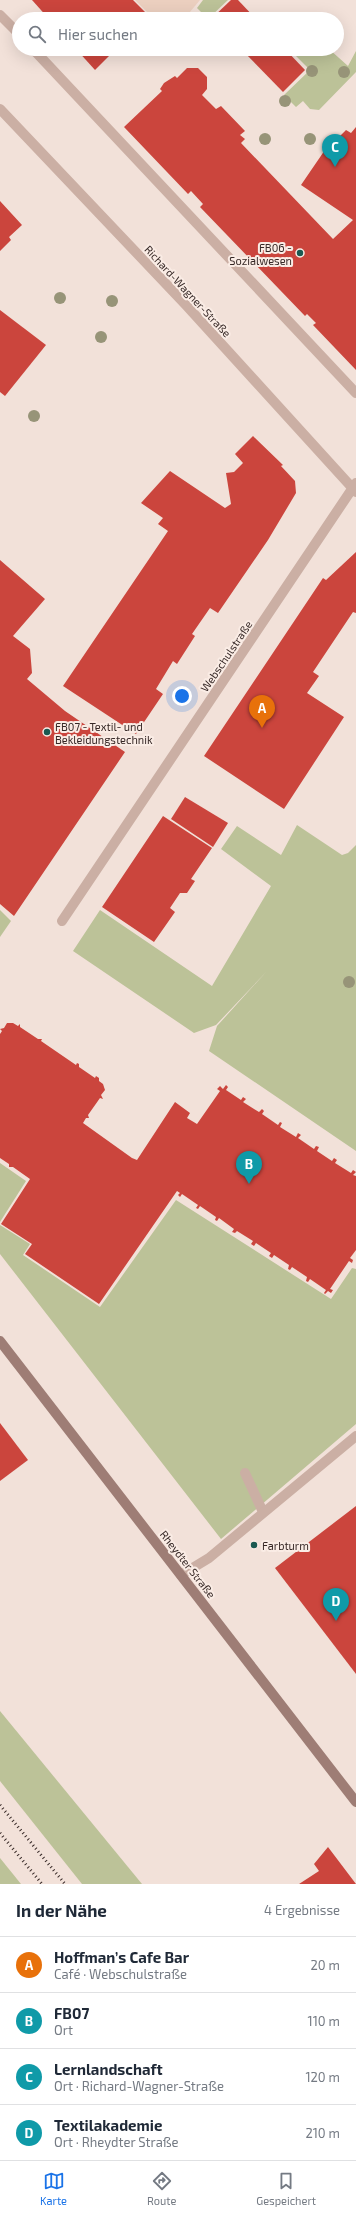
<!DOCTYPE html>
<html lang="de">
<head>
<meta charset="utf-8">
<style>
  body { margin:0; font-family:"Exo 2",sans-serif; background:#f2f2f3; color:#1f2937 }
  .you { position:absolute; left:182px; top:696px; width:14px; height:14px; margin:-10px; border:3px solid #fff; border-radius:50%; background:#1a73e8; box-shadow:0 0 0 6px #1a73e833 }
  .badge { display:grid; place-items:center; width:26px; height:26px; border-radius:50%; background:#1a73e8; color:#fff; font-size:13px; font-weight:700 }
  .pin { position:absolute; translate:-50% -33px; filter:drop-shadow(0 1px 2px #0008) }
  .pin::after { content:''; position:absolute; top:21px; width:14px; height:12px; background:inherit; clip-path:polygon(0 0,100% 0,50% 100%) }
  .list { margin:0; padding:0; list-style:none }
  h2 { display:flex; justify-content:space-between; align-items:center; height:52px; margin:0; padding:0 16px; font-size:17px }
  h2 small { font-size:13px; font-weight:400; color:#747a83 }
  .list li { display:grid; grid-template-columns:26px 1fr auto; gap:12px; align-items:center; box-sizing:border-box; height:56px; padding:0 16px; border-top:1px solid #e0e1e3 }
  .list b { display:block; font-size:15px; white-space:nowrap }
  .list p { margin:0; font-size:13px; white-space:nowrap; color:#747a83 }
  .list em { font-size:13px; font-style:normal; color:#747a83 }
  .icon { flex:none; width:22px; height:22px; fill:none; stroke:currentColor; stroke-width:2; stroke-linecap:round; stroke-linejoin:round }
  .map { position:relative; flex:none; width:356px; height:1884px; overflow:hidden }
  .search { position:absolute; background:#fff; box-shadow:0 4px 16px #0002; left:12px; right:12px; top:12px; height:44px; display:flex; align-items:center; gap:10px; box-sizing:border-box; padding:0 14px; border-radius:22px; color:#747a83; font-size:15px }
  .sheet { height:276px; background:#fff }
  nav { display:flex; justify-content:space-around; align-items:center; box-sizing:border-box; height:56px; border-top:1px solid #e0e1e3; background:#fff; font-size:11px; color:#747a83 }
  nav a { display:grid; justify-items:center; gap:2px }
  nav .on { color:#1a73e8 }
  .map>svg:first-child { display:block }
  .green { fill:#bcc298 }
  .plaza { fill:#ebcfbf }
  .building { fill:#cb453d }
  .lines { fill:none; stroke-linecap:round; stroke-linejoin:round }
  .lane { stroke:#cbafa4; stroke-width:10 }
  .street { stroke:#cbafa4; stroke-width:10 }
  .secondary { stroke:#9e7d75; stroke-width:10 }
  .rail { stroke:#362826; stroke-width:3; stroke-dasharray:1 3; stroke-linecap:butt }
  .tree { fill:#979478 }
  .poi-dot { fill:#1a5951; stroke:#faece5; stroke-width:1.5 }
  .labels { text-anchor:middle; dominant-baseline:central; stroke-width:4; stroke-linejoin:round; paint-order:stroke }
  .poi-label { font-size:11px; fill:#362826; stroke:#faece5; text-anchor:start }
  .street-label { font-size:11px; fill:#362826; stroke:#faece5 }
</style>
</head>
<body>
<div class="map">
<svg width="356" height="1884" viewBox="0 0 356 1884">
  <rect width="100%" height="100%" fill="#f2e1d9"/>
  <!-- green -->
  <g class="green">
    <polygon points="203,0 228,0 208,19 197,8"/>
    <polygon points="289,49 329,49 348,66 356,51 356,72 319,110 310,109 303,101 296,107 284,95 310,70"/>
    <polygon points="297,825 342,855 348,853 356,845 356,1151 209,1051 217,1026 267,971 216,1025 194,1033 73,951 100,910 212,986 271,886 221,849 237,826 281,855"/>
    <polygon points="0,910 11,921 0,937"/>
    <polygon points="0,1163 26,1181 0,1222"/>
    <polygon points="176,1200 331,1299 352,1268 356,1269 356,1424 221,1539 0,1254 0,1225 30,1244 23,1255 100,1307"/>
    <polygon points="0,1711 142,1884 82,1884 0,1781"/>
    <polygon points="0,1858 21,1884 0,1884"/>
  </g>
  <!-- plaza -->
  <polygon class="plaza" points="135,0 200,0 184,19 154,19"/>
  <!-- building -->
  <g class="building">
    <polygon points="32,0 133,0 149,16 146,19 49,19"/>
    <polygon points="231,0 238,0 256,19 211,19"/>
    <polygon points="76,49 116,49 95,70"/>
    <polygon points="241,49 285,49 305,70 283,92"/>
    <polygon points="187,68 198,68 207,77 207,89 202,95 216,109 221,106 245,131 240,135 245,139 241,143 333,239 353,220 301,185 329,144 336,148 340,142 337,139 346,130 351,133 356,127 356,370 313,325 316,323 307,314 305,316 200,207 203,204 191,191 188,194 124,127 162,91 160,89 164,83 175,76 177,78"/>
    <polygon points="0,201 22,225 9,237 11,240 0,251"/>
    <polygon points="0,310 46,345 5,396 0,392"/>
    <polygon points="253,436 283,465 281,466 295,481 296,493 268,540 218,613 210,608 192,634 195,636 177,664 173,661 156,689 163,694 136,734 63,686 168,531 158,524 163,518 141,503 170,471 225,508 231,504 226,473 234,472 243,463 235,454"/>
    <polygon points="356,552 356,613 353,612 313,672 319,676 307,693 344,717 284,809 204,756 323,578 326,580"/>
    <polygon points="0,560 45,599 13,636 30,649 32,673 27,679 65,711 125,752 14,916 0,904"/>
    <polygon points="185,797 228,823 213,847 171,819"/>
    <polygon points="163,816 212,848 191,879 195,881 187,893 180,893 170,908 175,912 154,942 102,907"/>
    <polygon points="7,1023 13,1023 18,1026 20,1024 20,1027 38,1039 42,1039 41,1041 76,1065 77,1063 79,1064 79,1067 95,1078 96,1076 99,1078 99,1081 103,1084 105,1090 101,1095 103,1099 100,1098 88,1115 89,1118 86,1118 83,1123 132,1158 137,1160 175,1102 190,1113 187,1118 197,1124 220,1091 217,1089 220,1086 223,1089 226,1085 228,1087 226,1090 241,1100 243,1097 246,1099 243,1102 259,1112 262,1109 264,1111 262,1114 278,1125 280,1122 282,1123 280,1127 296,1137 298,1133 301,1135 298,1138 314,1149 316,1146 319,1147 317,1151 332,1161 334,1158 337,1160 335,1163 351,1173 353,1170 356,1172 353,1175 356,1176 356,1250 350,1258 353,1260 352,1263 349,1261 330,1289 333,1290 331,1293 328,1291 325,1294 324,1293 326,1290 310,1279 308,1282 306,1281 307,1277 292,1267 290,1270 288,1269 289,1265 274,1255 272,1258 269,1256 271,1253 256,1243 254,1246 251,1244 253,1241 237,1231 235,1233 232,1232 234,1229 219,1218 217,1221 215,1220 216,1217 200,1206 198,1209 196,1208 198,1205 182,1194 180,1197 178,1195 180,1193 177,1191 99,1304 25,1254 32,1244 1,1224 30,1179 13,1167 9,1167 9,1164 0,1158 0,1034 2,1031 0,1029 4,1028"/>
    <polygon points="0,1423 28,1460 0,1481"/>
    <polygon points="356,1506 356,1674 275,1568"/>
    <polygon points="328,1847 356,1884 299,1884 319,1871 314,1864"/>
  </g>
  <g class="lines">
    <!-- lane -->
    <g class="lane">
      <polyline points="245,1473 263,1512"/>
      <polyline points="181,1575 209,1558 356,1436"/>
    </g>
    <!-- street -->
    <g class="street">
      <polyline points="0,15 19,34"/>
      <polyline points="33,49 356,393"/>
      <polyline points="0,109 186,305 356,492"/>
      <polyline points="62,921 356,483"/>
    </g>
    <!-- secondary -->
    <polyline class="secondary" points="0,1341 356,1802"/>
    <!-- rail -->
    <g class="rail">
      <polyline points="0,1805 65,1884"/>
      <polyline points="0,1833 42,1884"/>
    </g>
  </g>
  <!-- trees -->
  <g class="tree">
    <circle cx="312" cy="71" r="6"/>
    <circle cx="344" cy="72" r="6"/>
    <circle cx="285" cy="101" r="6"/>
    <circle cx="265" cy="139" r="6"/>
    <circle cx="310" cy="139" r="6"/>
    <circle cx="60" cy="298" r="6"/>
    <circle cx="112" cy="301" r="6"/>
    <circle cx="101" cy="337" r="6"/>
    <circle cx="34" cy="416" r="6"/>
    <circle cx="349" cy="982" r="6"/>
  </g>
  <!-- markers -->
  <g class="poi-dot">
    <circle cx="300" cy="253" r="4"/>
    <circle cx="47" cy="732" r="4"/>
    <circle cx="254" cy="1545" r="4"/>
  </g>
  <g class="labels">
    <!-- poi labels -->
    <g class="poi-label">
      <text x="292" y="247" text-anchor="end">FB06 -<tspan x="292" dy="13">Sozialwesen</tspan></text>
      <text x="55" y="726">FB07 - Textil- und<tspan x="55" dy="13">Bekleidungstechnik</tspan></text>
      <text x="262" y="1545">Farbturm</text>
    </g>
    <!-- street labels -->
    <g class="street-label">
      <text transform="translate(188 291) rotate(47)">Richard-Wagner-Straße</text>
      <text transform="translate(226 656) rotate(-56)">Webschulstraße</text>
      <text transform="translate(188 1564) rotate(52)">Rheydter Straße</text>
    </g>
  </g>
</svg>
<div class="you"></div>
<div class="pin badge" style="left:262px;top:728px;background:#e8710a">A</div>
<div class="pin badge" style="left:249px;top:1184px;background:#0f9aa8">B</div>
<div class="pin badge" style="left:335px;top:167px;background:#0f9aa8">C</div>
<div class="pin badge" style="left:336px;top:1621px;background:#0f9aa8">D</div>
<div class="search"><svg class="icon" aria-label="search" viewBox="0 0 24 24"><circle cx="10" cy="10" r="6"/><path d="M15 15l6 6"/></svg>Hier suchen</div>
</div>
<section class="sheet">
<h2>In der Nähe<small>4 Ergebnisse</small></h2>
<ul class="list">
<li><span class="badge" style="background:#e8710a">A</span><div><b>Hoffman’s Cafe Bar</b><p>Café · Webschulstraße</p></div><em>20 m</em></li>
<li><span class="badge" style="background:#0f9aa8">B</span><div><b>FB07</b><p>Ort</p></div><em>110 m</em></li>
<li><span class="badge" style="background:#0f9aa8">C</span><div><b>Lernlandschaft</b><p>Ort · Richard-Wagner-Straße</p></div><em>120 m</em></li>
<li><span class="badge" style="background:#0f9aa8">D</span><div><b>Textilakademie</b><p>Ort · Rheydter Straße</p></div><em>210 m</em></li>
</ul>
</section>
<nav>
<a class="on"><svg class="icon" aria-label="map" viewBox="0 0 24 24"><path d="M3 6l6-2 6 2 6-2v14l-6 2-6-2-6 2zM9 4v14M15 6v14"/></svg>Karte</a>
<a><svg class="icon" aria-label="directions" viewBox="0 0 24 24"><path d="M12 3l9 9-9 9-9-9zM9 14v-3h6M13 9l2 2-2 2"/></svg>Route</a>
<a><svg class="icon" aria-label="saved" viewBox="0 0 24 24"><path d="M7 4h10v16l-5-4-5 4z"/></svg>Gespeichert</a>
</nav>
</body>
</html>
